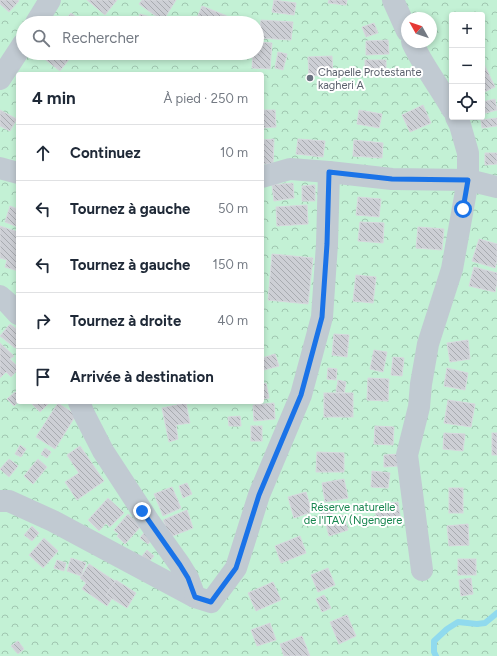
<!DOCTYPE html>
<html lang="fr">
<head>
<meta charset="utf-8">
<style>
  body { margin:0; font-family:Figtree,sans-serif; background:#f6f6f7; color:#1f2937 }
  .controls { position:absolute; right:12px; top:12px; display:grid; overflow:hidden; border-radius:4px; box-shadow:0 2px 6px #0003 }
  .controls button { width:36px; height:36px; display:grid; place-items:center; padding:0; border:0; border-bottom:1px solid #e0e1e3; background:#fff; color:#1f2937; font:20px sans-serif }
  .compass { position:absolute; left:401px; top:12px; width:36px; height:36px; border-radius:50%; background:#fff; box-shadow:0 2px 6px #0003; rotate:310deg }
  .stop { position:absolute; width:12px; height:12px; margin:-9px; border:3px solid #1a73e8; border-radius:50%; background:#fff }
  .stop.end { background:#1a73e8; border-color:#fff; box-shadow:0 1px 4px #0008 }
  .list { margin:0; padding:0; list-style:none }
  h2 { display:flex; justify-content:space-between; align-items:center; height:52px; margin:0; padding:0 16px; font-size:17px }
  h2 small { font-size:13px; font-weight:400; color:#747a83 }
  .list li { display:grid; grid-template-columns:26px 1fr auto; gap:12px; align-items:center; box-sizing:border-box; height:56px; padding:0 16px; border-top:1px solid #e0e1e3 }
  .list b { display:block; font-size:15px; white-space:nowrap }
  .list em { font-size:13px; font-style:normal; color:#747a83 }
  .icon { flex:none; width:22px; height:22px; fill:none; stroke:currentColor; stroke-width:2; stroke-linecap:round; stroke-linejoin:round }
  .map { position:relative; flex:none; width:497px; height:656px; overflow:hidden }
  .search { position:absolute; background:#fff; box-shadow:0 2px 6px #0003; left:16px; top:16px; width:248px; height:44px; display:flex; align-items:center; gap:10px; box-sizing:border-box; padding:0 14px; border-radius:22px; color:#747a83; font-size:15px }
  .panel { position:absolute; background:#fff; box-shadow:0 2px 6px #0003; left:16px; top:72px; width:248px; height:332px; border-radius:4px }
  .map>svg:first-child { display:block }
  .park { fill:url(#park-crowns); fill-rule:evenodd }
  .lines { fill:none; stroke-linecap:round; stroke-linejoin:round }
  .stream { stroke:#90daee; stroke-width:6 }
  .building { fill:url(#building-back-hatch); stroke:#d7d9de }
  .street { stroke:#c1cad2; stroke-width:22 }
  .route { stroke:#1a73e8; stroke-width:5 }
  .worship-dot { fill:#6b7280; stroke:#fff; stroke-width:1.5 }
  .labels { text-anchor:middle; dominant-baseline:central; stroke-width:4; stroke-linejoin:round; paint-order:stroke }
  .worship-label { font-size:11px; fill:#5b616d; stroke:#fff; text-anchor:start }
  .park-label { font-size:11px; fill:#17864f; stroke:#fff }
</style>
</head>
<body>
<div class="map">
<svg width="497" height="656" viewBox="0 0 497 656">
  <defs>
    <pattern id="park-crowns" width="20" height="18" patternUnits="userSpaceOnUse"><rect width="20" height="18" fill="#c3f1d5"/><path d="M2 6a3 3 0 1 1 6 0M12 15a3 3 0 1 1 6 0" fill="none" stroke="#a0c6b0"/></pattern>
    <pattern id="building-back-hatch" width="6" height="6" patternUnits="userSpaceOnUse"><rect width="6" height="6" fill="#cdcfd5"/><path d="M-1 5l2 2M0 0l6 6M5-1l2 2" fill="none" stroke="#a8abb0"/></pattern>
  </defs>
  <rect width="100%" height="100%" fill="#f5f3f3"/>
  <!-- park -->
  <path class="park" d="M0 0H497V656H0ZM452 15H482V117H452ZM407 18H431V42H407ZM23 23H257V53H23ZM18 74H262V402H18Z"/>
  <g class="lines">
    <!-- stream -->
    <polyline class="stream" points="436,656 434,652 434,641 447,629 458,622 477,624 485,623 497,613"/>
  </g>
  <!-- building -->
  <g class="building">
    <polygon points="0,0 18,0 19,1 9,12 0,4"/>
    <polygon points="87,0 117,0 105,15"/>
    <polygon points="142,0 176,0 163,21 139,4"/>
    <polygon points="274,0 296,3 294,15 272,12"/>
    <polygon points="329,0 347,0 346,5 328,3"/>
    <polygon points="202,6 227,16 224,23 195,23"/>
    <polygon points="71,13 84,23 63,23"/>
    <polygon points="140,14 154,18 153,23 137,23"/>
    <polygon points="261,20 293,22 291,40 259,38"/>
    <polygon points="374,23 378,33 366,37 362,27"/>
    <polygon points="388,40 389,54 366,55 366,41"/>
    <polygon points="257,42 272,43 270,69 252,68 253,53 257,53"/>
    <polygon points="278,52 287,54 283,70 275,68"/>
    <polygon points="39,53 74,53 60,71 38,54"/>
    <polygon points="332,56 333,75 309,76 308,57"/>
    <rect x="365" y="60" width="21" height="13"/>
    <polygon points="484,64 495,87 482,93 482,65"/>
    <polygon points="495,99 497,110 482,114 482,102"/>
    <polygon points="423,105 431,123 410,132 402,115"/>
    <polygon points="0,110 17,119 10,131 0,126"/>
    <polygon points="262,110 275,110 276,127 262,128"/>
    <polygon points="359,110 382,114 379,128 357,124"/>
    <polygon points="497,118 497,126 482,128 481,120"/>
    <polygon points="274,139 273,164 262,164 262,140"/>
    <polygon points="298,139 325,141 323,157 296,154"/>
    <polygon points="354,140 383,143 382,158 353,156"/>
    <polygon points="485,153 497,153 497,164 485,165"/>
    <polygon points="293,183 294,198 274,201 272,185"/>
    <polygon points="315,185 315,201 302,201 302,186"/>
    <polygon points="358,197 381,199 379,217 356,215"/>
    <polygon points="307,205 308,224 277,226 276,207"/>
    <polygon points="10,206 18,209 18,227 5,222"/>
    <polygon points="360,222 384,223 383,243 358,241"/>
    <polygon points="0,226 18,232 18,271 5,267 7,260 0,258"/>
    <polygon points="418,227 444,229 442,250 416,248"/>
    <polygon points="479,239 497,244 497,261 495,268 472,261"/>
    <polygon points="272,254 313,258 308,304 268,300"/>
    <polygon points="474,267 497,273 497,283 495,292 469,286"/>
    <polygon points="356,275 376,277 373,303 353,301"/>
    <polygon points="10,324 18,330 18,345 15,348 0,336"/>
    <polygon points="334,334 349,335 347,357 332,355"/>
    <polygon points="468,340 470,359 450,362 447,343"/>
    <polygon points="0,343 14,356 10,359 18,367 18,369 11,377 6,372 0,378"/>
    <polygon points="374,350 387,352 383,372 370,369"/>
    <polygon points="275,354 279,366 264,370 262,358"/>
    <polygon points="393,357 404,358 402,376 391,375"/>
    <polygon points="328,368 337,369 336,380 327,379"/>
    <polygon points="447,368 468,373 465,390 444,386"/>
    <polygon points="368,378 389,379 388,401 367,400"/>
    <polygon points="338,380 346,382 344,393 336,392"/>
    <polygon points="266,383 269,398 262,399 262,384"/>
    <polygon points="15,392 18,395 18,402 14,406 7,399"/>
    <rect x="324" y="393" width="29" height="24"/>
    <polygon points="448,400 475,404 471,427 444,423"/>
    <polygon points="33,402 48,402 49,403 40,412 31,403"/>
    <polygon points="58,403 76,415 55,449 36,437"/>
    <polygon points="186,403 190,423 176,425 178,439 169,442 162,408"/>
    <polygon points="274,403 275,419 254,421 253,405"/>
    <polygon points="240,416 241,426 229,426 228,417"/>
    <rect x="251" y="426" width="11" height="15"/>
    <polygon points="375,426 394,427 393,445 374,444"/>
    <polygon points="444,433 465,434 463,451 443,449"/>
    <rect x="492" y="433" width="5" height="22"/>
    <polygon points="20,445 26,449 21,457 15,454"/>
    <polygon points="80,446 104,481 77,500 65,482 79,473 67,455"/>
    <polygon points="45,448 51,452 47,458 41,454"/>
    <polygon points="317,452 344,453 344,472 316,472"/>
    <polygon points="399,454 399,466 384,467 384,455"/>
    <polygon points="9,459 18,466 9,477 0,469"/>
    <polygon points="38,459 47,467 33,484 24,476"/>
    <polygon points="372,471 390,473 388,488 371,487"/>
    <polygon points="344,479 348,498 325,502 322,483"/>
    <polygon points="187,483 192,494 183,498 179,486"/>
    <polygon points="172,487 181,508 163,516 154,494"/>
    <rect x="449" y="488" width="14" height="25"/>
    <polygon points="306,492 312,512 294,518 288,497"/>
    <polygon points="108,498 124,513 110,527 106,523 99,531 88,520"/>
    <polygon points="398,502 401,521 377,524 375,505"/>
    <polygon points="332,507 333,517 322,519 320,508"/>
    <polygon points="187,510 193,528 170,537 163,520"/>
    <polygon points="128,514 141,526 125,544 117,536 119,534 114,530"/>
    <polygon points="343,515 348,530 329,536 325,521"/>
    <polygon points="468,524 469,545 449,546 447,526"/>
    <polygon points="32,526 39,533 32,541 24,535"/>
    <polygon points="146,530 154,537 148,544 140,538"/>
    <polygon points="300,536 306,553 281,563 275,546"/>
    <polygon points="44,538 58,551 43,568 29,555"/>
    <polygon points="147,550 154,556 149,562 142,556"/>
    <polygon points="71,558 86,563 81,576 67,571"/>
    <rect x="458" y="559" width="18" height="16"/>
    <polygon points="57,560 66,563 64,571 54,568"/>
    <polygon points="89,564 121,585 107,606 82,589 86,583 80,578"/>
    <polygon points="328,568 335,585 318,592 311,575"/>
    <polygon points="471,578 473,594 461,596 459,580"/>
    <polygon points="116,580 136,593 127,608 106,595"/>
    <polygon points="273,582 281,600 256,611 248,593"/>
    <polygon points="324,595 331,608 322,612 316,599"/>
    <polygon points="347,615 356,636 339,644 330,622"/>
    <polygon points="270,623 276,640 257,646 251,630"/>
    <polygon points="302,636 310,656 284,656 280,644"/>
    <polygon points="18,641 24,649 18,654 11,646"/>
  </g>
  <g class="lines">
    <!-- street -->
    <g class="street">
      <polyline points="393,0 407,31"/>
      <polyline points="36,23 50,0"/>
      <path d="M412 42C423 66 439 86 452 109"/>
      <polyline points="0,79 23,44"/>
      <polyline points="0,168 18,173"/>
      <polyline points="262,177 290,169 329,172 392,179 468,180 497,187"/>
      <polyline points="0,296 7,302 18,314"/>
      <polyline points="0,501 9,501 53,521 195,597 188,578 180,565 150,523 103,451 84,414 79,402"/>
      <polyline points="422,570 407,455 419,407 421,384 428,344 452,269 468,180 468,153 460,125 456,117"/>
      <polyline points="195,597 211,602 236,568 259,495 301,395 322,317 327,244 329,172"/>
    </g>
  </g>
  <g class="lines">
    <!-- route -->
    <polyline class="route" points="142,511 180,565 188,578 195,597 211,602 236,568 259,495 301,395 322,317 327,244 329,172 392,179 468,180 463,209"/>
  </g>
  <!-- markers -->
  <circle class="worship-dot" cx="310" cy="78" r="4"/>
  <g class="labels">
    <!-- worship labels -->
    <g class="worship-label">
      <text x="318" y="72">Chapelle Protestante<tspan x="318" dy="13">kagheri A</tspan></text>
    </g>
    <!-- park labels -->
    <g class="park-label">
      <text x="353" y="507">Réserve naturelle<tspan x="353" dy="13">de l'ITAV (Ngengere</tspan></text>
    </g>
  </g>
</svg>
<div class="controls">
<button>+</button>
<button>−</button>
<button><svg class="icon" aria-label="locate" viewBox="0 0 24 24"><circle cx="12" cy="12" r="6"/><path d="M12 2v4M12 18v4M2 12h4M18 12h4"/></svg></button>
</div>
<svg class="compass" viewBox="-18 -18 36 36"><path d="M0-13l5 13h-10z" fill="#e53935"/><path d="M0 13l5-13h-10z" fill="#747a83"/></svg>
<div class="stop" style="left:463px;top:209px"></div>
<div class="stop end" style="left:142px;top:511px"></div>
<div class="search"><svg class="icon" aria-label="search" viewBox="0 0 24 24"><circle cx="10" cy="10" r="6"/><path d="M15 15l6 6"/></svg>Rechercher</div>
<section class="panel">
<h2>4 min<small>À pied · 250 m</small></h2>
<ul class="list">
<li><svg class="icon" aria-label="ahead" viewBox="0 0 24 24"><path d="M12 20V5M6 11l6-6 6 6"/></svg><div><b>Continuez</b></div><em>10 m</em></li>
<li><svg class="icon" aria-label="left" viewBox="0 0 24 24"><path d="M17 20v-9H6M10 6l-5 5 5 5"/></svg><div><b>Tournez à gauche</b></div><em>50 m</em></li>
<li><svg class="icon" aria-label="left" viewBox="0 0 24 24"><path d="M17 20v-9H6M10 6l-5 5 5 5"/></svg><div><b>Tournez à gauche</b></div><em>150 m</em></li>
<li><svg class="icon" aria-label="right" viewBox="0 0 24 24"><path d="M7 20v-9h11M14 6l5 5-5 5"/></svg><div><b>Tournez à droite</b></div><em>40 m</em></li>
<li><svg class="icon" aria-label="arrive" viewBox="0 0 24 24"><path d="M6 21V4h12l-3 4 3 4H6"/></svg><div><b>Arrivée à destination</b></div></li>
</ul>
</section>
</div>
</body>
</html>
